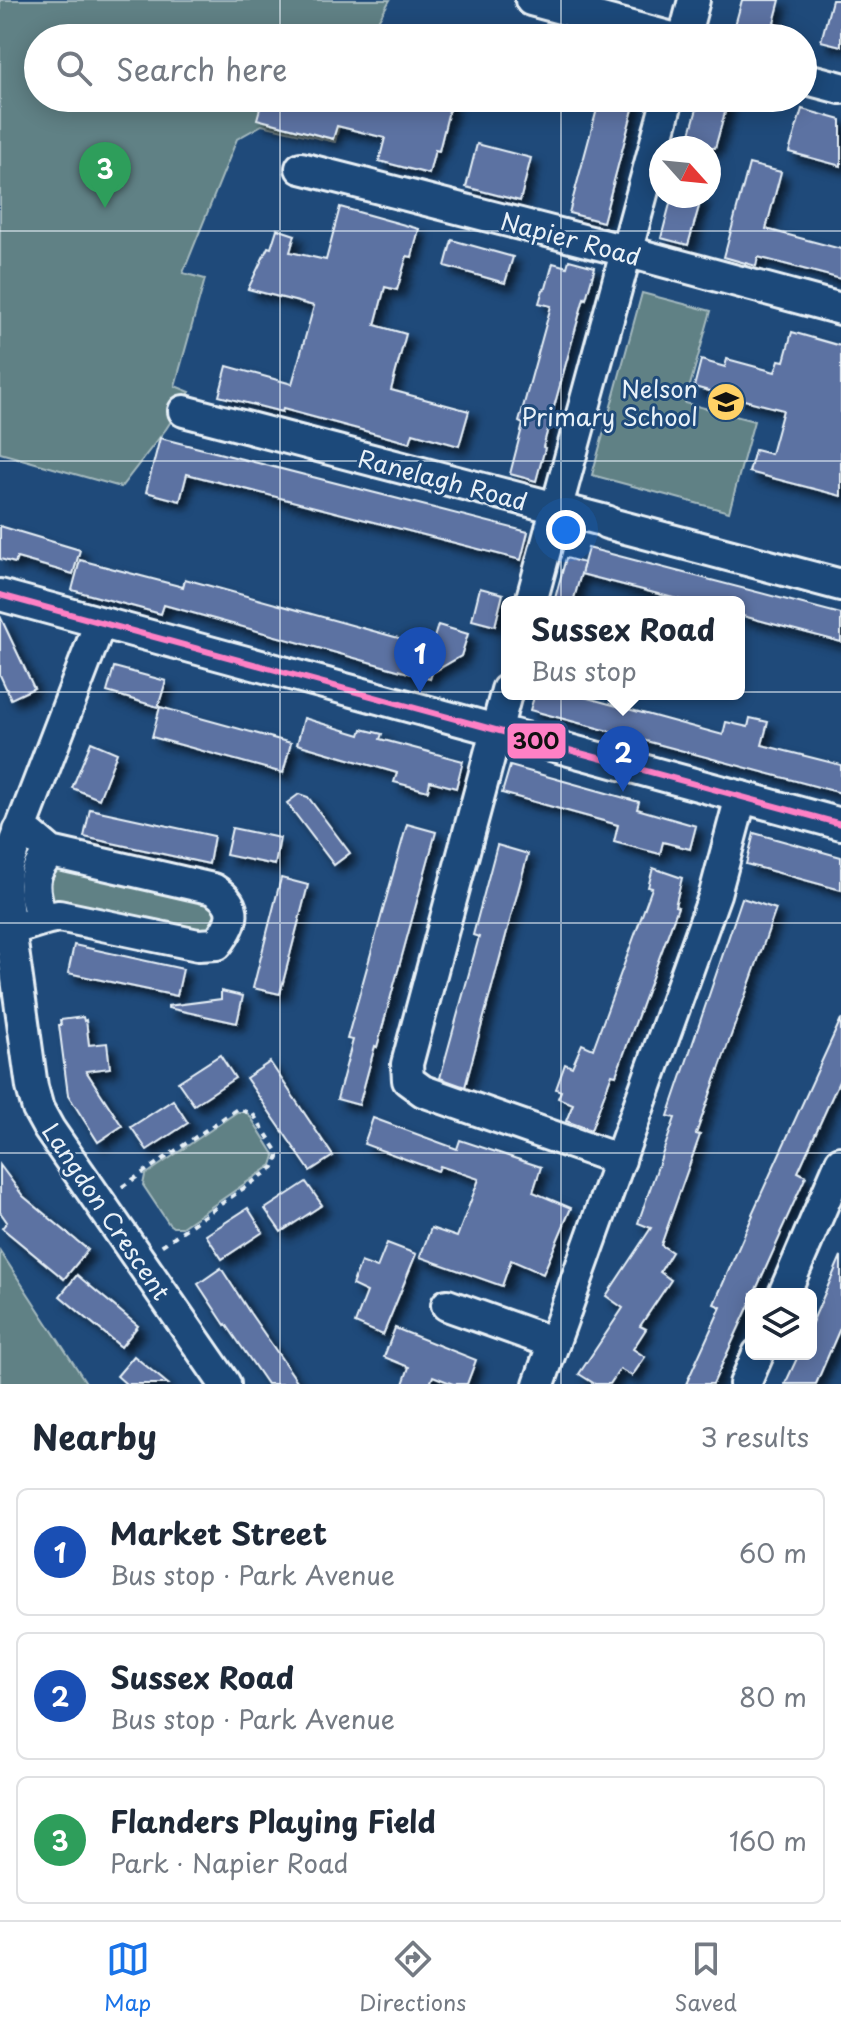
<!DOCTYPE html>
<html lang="en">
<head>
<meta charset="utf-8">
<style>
  body { margin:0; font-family:"Playpen Sans",sans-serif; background:#f2f2f3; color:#1f2937 }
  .controls { position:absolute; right:24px; bottom:24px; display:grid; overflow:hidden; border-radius:12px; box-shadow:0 4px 20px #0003 }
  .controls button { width:72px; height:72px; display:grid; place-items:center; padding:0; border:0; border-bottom:2px solid #e0e1e3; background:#fff; color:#1f2937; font:40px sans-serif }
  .compass { position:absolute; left:649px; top:136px; width:72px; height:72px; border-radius:50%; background:#fff; box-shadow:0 4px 20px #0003; rotate:117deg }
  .you { position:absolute; left:566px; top:530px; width:28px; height:28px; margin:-20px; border:6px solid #fff; border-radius:50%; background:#1a73e8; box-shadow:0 0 0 12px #1a73e833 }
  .badge { display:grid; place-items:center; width:52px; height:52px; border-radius:50%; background:#1a73e8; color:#fff; font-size:26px; font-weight:700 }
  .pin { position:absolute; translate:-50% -66px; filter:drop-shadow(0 2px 4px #0008) }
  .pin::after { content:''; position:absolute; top:42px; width:28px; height:24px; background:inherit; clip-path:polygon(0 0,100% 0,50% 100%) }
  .popup { position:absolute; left:501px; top:596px; width:244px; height:104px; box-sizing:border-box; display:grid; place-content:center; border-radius:12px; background:#fff; filter:drop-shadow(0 2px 6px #0005); font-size:26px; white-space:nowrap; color:#747a83 }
  .popup b { font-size:30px; color:#1f2937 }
  .popup::after { content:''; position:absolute; left:50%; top:100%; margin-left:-16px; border:16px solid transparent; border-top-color:#fff }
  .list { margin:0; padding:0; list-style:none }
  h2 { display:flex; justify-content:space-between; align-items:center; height:104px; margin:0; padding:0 32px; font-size:34px }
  h2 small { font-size:26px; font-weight:400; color:#747a83 }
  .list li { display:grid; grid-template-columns:52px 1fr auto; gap:24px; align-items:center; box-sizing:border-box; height:128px; margin:0 16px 16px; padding:0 16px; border:2px solid #e0e1e3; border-radius:12px }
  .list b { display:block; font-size:30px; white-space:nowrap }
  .list p { margin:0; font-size:26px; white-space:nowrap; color:#747a83 }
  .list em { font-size:26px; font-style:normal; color:#747a83 }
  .icon { flex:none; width:44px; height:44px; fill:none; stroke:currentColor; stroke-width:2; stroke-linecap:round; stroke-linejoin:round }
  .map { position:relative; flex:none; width:841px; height:1384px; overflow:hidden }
  .search { position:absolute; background:#fff; box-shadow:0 4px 20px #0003; left:24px; right:24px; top:24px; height:88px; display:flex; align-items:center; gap:20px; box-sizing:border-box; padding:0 28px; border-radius:44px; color:#747a83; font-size:30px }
  .sheet { height:536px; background:#fff }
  nav { display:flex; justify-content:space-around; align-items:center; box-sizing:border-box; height:112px; border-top:2px solid #e0e1e3; background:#fff; font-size:22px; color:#747a83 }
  nav a { display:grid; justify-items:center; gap:4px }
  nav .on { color:#1a73e8 }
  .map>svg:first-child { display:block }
  .green { fill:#608185; stroke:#a4b9be; stroke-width:2 }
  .building { fill:#5c72a2; stroke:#e8f1f8; stroke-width:2; filter:url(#shadow) }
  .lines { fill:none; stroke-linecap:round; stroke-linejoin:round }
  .minor-casing { stroke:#e8f1f8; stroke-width:36 }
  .path { stroke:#e8f1f8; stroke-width:4; stroke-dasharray:6 6; stroke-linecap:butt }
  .minor { stroke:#1f4a7a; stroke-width:30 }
  .bus-1-casing { stroke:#1f4a7a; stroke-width:12 }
  .bus-1 { stroke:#ff80c5; stroke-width:6 }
  .grid { fill:none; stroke:#e8f1f8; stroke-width:2; stroke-opacity:0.55 }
  .labels { text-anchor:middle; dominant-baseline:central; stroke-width:6; stroke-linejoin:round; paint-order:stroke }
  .street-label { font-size:24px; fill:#e8f1f8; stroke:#1f4a7a }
  .poi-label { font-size:24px; fill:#e8f1f8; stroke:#1f4a7a; text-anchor:end }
  .line-badge { stroke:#1f4a7a; stroke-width:3 }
  .pale-badge-label { font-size:22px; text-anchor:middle; font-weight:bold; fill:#111 }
</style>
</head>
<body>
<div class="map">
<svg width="841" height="1384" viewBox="0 0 841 1384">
  <defs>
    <filter id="shadow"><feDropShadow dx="7" dy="7" stdDeviation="4" flood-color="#0009"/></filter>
  </defs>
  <rect width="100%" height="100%" fill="#1f4a7a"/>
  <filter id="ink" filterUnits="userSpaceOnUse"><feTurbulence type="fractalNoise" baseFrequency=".0125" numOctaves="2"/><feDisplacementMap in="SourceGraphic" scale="16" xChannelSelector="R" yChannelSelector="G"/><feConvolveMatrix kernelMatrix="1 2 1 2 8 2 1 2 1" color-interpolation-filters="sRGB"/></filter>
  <g filter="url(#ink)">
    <!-- green -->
    <g class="green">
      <polygon points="0,0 390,0 368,38 38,38 38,98 347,98 335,142 262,125 237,139 183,273 205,279 175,386 190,392 166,429 121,487 0,453"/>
      <polygon points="642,293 711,311 685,403 754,421 729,512 592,475"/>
      <polygon points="53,867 220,905 212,934 52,902 43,885"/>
      <polygon points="237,1112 246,1112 250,1116 275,1156 272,1165 182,1227 173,1227 169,1224 143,1185 145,1175"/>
      <polygon points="0,1251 87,1384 0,1384"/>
    </g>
    <!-- building -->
    <g class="building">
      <polygon points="742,0 780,0 770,38 734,29"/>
      <polygon points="832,0 841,0 841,46 821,41"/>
      <polygon points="263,98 452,98 439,151 435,150 429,174 379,161 385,138 337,126 333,139 257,119"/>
      <polygon points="600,98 636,98 603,222 569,213"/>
      <polygon points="700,98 729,98 715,148 686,148"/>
      <polygon points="802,109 841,120 841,166 789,152"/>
      <polygon points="477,144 531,158 520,201 466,187"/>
      <polygon points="749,164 781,172 766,229 841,249 841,279 758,257 756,266 724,257"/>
      <polygon points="672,196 702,196 688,245 661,238"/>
      <polygon points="340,207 419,229 412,257 407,256 397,290 385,287 375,325 406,334 391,390 469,411 459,446 413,433 410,443 283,409 282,412 219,396 227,366 292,384 314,306 248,289 268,247 271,248 277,229 295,235 290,252 326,260"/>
      <polygon points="452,240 513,257 505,283 445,266"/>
      <polygon points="569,260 595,267 586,299 584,298 543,447 545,448 536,481 510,474 523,424 519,422 551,306 539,303 543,290 546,288 553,263 567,267"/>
      <polygon points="792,332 841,346 841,496 749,472 755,450 771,454 783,410 694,387 701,360 725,367 727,359 775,372 779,360 784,361"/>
      <polygon points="160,438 528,532 521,560 187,474 180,501 146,492"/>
      <polygon points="0,526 80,550 73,574 17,558 15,563 0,559"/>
      <polygon points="588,548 841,614 841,642 739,615 739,602 689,602 581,574"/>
      <polygon points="566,558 584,563 573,602 554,602"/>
      <polygon points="80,560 183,587 185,579 431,647 438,625 468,634 461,656 432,673 430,679 164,605 161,614 72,590"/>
      <polygon points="480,588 503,594 495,626 472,620"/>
      <polygon points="0,616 34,688 11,699 0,675"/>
      <polygon points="114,667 166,681 158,707 107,692"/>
      <polygon points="535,694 573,694 723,735 726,722 748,727 750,718 768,722 762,745 841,765 841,793 530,710"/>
      <polygon points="160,707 291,743 283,773 152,737"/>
      <polygon points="304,718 360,735 362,729 382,734 380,739 463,761 456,788 430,781 428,791 394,782 397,773 297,744"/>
      <polygon points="91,742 117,753 99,799 72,788"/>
      <polygon points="510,766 639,802 637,809 696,826 690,849 663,842 660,854 614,842 618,825 502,793"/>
      <polygon points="299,794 308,797 350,853 334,865 287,803"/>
      <polygon points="90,809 214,836 209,864 84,837"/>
      <polygon points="407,824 436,832 377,1047 375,1046 359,1105 337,1099 353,1040 347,1039"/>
      <polygon points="232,828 280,838 275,865 226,855"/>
      <polygon points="754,833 841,857 841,890 746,864"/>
      <polygon points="497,845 528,854 465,1087 440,1078 479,937 473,935"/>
      <polygon points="653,868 682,878 675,906 678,907 616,1075 612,1074 591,1130 566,1121 573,1104 558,1098 561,1091 556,1089 565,1064 572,1067 582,1044 593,1049 652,888 648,887"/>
      <polygon points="281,878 308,885 280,994 253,988"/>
      <polygon points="742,898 776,909 696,1134 700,1135 661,1245 672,1252 660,1272 671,1280 640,1326 646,1329 633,1349 645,1357 632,1376 620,1369 610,1384 595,1384 579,1374 623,1308 606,1296 651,1228 638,1223 675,1118 668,1116"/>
      <polygon points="74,945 183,969 177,996 68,973"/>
      <polygon points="221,991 243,996 237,1023 168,1008 168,1006 221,999"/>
      <polygon points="83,1017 84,1021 86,1020 89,1045 107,1043 110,1068 86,1071 122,1126 98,1142 68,1095 59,1025 61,1025 60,1020"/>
      <polygon points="841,1019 841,1077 798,1172 806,1176 780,1233 781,1234 754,1294 751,1294 751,1301 713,1384 686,1384 721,1307 714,1304 753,1215 752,1214"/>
      <polygon points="220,1055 235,1078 194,1105 178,1082"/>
      <polygon points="270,1062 333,1156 310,1171 246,1078"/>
      <polygon points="173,1100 188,1123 147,1150 131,1127"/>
      <polygon points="373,1118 457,1149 460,1140 541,1167 533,1192 571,1208 543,1274 511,1260 502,1286 420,1257 431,1228 457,1237 479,1179 440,1166 438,1171 364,1144"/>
      <polygon points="0,1165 23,1196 88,1250 64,1279 2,1228 7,1222 0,1212"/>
      <polygon points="306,1182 322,1205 281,1232 265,1209"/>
      <polygon points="248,1208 263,1232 222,1259 206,1235"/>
      <polygon points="387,1243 416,1254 383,1335 355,1323 367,1292 352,1285 361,1262 377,1268"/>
      <polygon points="841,1256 841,1326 816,1384 785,1384 799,1354 811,1354 811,1325"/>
      <polygon points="221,1268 250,1313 299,1384 267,1384 226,1324 225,1325 198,1284"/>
      <polygon points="77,1275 138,1326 121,1347 60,1296"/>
      <polygon points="395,1328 476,1360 467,1384 453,1384 433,1376 430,1384 403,1384 409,1367 384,1357"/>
      <polygon points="134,1356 168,1384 126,1384 117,1376"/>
    </g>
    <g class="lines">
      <defs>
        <g id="minor">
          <polyline points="531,0 672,38"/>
          <polyline points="684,38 694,0"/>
          <polyline points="803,78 841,88"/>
          <polyline points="301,168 614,248 841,309"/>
          <polyline points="184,411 606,521 607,523 841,585"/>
          <polyline points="0,595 841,824"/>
          <polyline points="531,602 668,98"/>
          <polyline points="98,623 95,636 7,865 4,885 32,1087 38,1109 49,1129 225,1384"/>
          <polyline points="507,690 407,1064 408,1080 423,1091 620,1160"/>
          <path d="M42 918C32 890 29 874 51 852"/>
          <path d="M12 928C28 926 42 918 59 916L198 945 217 944C234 922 240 906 213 889L51 852 31 835 19 831"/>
          <polyline points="784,1294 841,1162"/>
          <polyline points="447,1305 554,1343"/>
          <polyline points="539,1384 715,894 741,797"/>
          <polyline points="745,1384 758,1354"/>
        </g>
      </defs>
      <!-- minor casing -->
      <use href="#minor" class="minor-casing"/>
      <!-- path -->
      <polyline class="path" points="122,1187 237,1109 253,1114 278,1152 278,1158 274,1167 161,1246"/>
      <!-- minor -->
      <use href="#minor" class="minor"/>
      <defs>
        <polyline id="bus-1" points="0,595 841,824"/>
      </defs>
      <!-- bus-1 casing -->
      <use href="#bus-1" class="bus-1-casing"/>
      <!-- bus-1 -->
      <use href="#bus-1" class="bus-1"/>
    </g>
  </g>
  <!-- grid -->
  <path class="grid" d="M280 0V38M561 0V38M280 98V1384M561 98V1384M0 231H841M0 461H841M0 692H841M0 923H841M0 1153H841"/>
  <!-- icons -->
  <defs>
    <symbol id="school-disc" viewBox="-11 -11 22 22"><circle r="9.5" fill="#ffd166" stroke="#1f4a7a"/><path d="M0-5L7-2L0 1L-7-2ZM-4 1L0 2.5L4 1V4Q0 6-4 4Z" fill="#111"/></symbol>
  </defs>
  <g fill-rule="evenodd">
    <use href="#school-disc" x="704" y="380" width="44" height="44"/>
  </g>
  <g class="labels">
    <!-- street labels -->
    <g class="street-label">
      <text transform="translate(571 238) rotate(15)">Napier Road</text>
      <text transform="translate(443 479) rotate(15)">Ranelagh Road</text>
      <text transform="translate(107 1211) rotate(56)">Langdon Crescent</text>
    </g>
    <!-- poi labels -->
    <g class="poi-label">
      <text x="698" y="388">Nelson<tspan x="698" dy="28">Primary School</tspan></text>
    </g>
  </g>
  <rect class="line-badge" x="506" y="722" width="61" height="38" rx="8" fill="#ff80c5"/>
  <g class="pale-badge-label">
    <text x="536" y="749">300</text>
  </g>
</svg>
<div class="controls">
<button><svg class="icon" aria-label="layers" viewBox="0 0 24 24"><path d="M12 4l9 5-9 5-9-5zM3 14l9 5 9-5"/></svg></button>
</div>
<svg class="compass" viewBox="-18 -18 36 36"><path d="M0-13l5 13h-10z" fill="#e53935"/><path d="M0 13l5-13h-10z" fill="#747a83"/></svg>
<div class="you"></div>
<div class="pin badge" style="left:420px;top:693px;background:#1a4fb4">1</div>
<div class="pin badge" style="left:623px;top:792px;background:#1a4fb4">2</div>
<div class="popup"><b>Sussex Road</b>Bus stop</div>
<div class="pin badge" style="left:105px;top:208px;background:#2e9e5b">3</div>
<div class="search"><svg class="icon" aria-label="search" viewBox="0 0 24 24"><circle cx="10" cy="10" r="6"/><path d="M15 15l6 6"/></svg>Search here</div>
</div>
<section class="sheet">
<h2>Nearby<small>3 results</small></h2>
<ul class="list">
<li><span class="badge" style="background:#1a4fb4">1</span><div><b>Market Street</b><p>Bus stop · Park Avenue</p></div><em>60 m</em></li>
<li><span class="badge" style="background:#1a4fb4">2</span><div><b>Sussex Road</b><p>Bus stop · Park Avenue</p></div><em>80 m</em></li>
<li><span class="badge" style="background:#2e9e5b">3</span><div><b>Flanders Playing Field</b><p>Park · Napier Road</p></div><em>160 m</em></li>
</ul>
</section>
<nav>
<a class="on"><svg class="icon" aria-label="map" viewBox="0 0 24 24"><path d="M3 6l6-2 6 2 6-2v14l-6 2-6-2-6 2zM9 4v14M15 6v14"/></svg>Map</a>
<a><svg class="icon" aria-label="directions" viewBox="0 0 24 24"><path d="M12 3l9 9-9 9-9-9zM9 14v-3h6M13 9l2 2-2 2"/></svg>Directions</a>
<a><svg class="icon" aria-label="saved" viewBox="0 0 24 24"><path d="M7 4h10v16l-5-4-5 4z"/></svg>Saved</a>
</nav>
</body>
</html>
